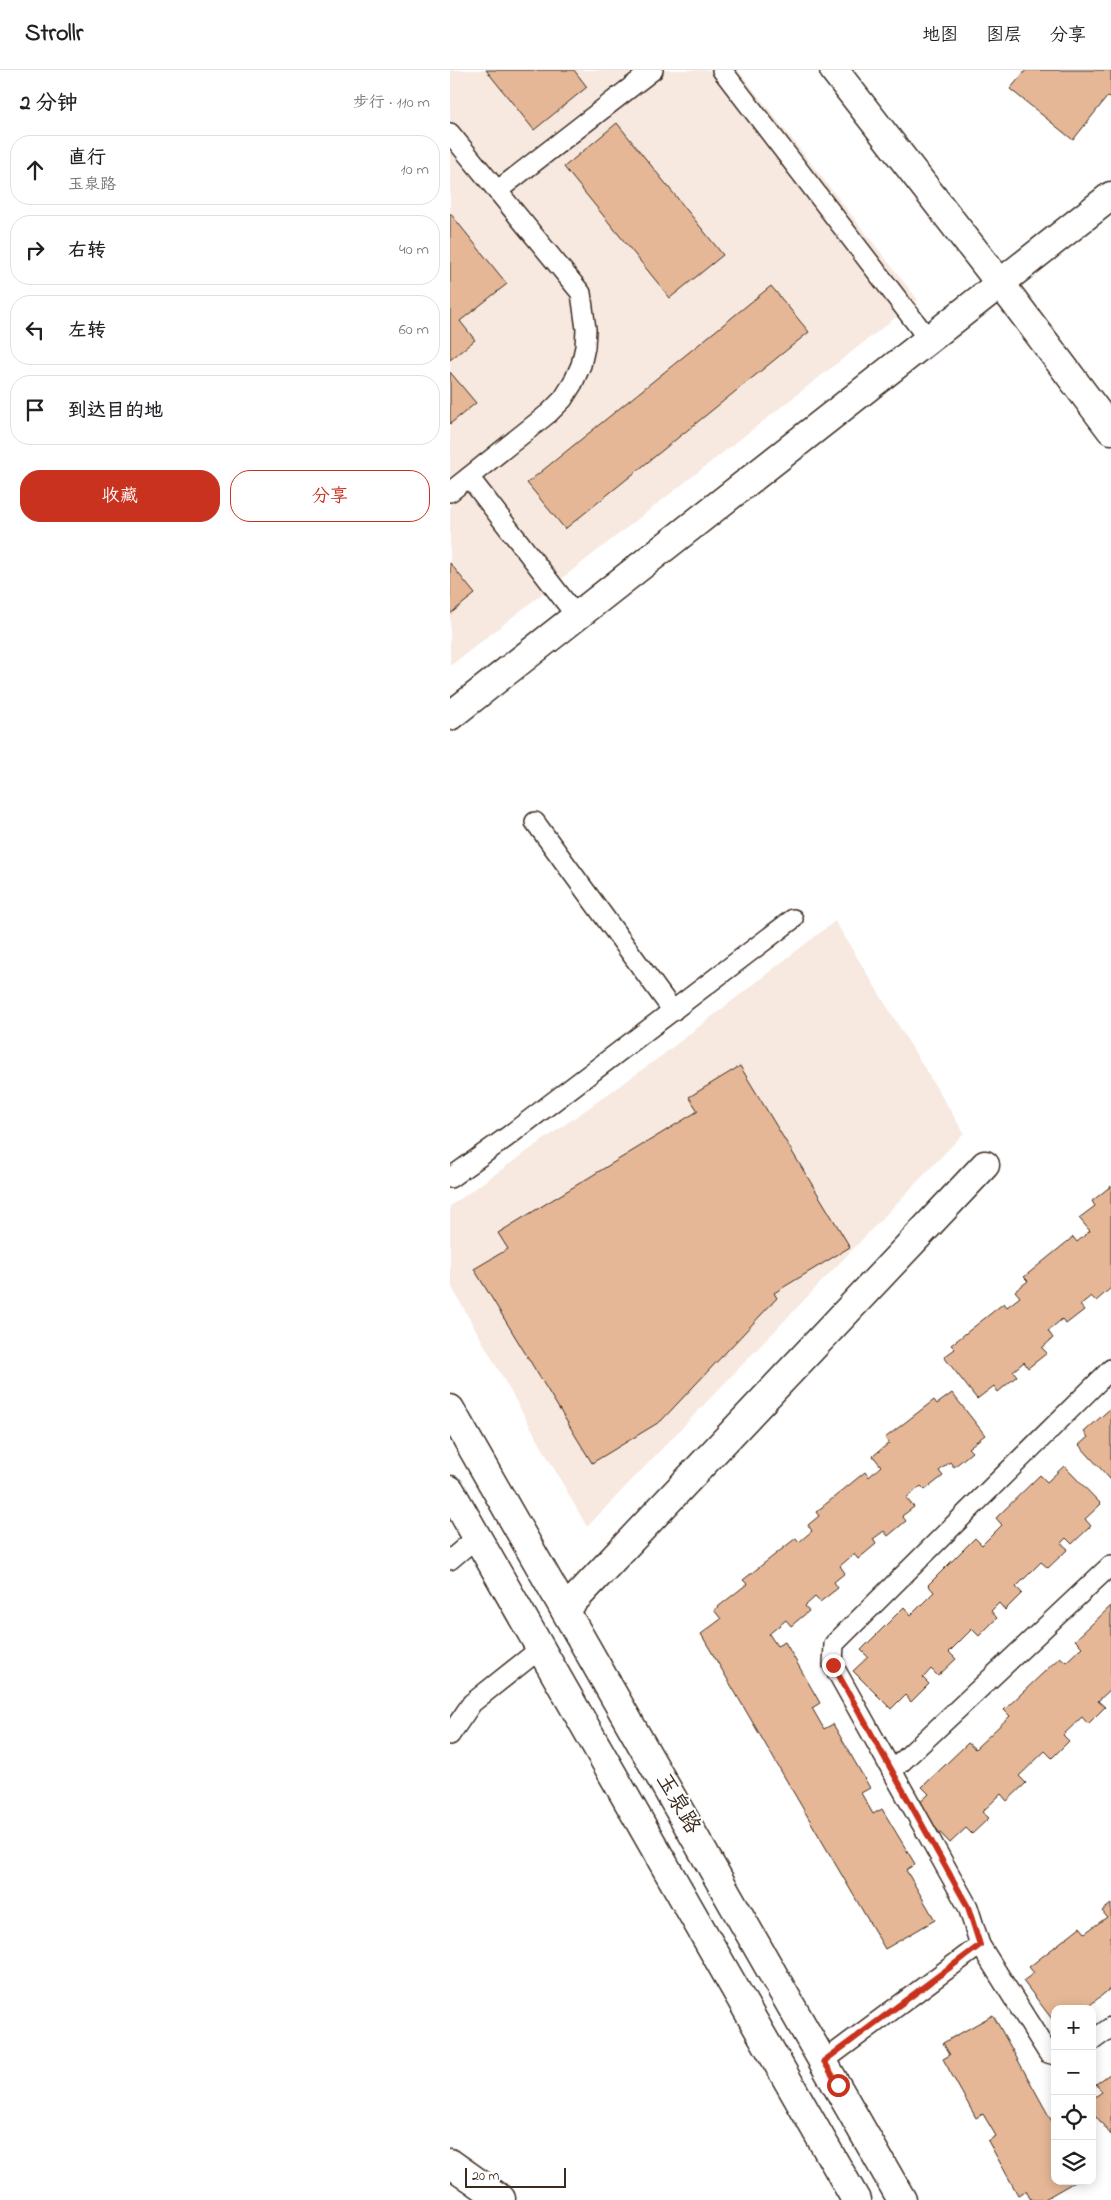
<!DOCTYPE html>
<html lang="zh">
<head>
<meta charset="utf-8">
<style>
  body { margin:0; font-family:"Indie Flower","LXGW WenKai TC",sans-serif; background:#f2f2f2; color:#202124 }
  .controls { position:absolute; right:15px; bottom:15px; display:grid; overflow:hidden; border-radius:10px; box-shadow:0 2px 12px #0003 }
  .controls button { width:45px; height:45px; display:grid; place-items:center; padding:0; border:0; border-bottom:1px solid #e0e0e0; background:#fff; color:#202124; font:25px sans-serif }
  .scale { position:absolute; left:15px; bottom:12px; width:101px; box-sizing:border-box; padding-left:5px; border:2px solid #3b2a1e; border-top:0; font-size:14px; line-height:18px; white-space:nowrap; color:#3b2a1e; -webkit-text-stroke:4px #fff; paint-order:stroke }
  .stop { position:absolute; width:15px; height:15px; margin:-11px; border:4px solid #c8321e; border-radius:50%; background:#fff }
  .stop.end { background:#c8321e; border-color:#fff; box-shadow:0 1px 5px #0008 }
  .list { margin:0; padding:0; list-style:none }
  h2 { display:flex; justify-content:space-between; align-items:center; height:65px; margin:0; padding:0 20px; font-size:21px }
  h2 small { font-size:16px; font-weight:400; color:#757577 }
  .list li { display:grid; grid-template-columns:32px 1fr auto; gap:15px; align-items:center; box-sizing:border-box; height:70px; margin:0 10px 10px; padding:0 10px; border:1px solid #e0e0e0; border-radius:20px }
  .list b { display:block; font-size:19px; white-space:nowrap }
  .list p { margin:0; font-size:16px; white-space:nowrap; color:#757577 }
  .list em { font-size:16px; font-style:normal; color:#757577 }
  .actions { display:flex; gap:10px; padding:15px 20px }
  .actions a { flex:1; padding:11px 0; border:1px solid #c8321e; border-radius:20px; text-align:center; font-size:18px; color:#c8321e }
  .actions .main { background:#c8321e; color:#fff }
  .icon { flex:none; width:28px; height:28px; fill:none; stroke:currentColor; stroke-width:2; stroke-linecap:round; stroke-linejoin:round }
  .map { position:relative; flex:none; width:661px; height:2130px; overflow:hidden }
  header { display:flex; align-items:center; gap:30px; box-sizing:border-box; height:70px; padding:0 25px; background:#fff; border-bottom:1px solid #e0e0e0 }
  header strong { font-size:24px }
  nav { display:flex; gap:28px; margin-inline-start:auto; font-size:18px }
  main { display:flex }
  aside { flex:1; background:#fff }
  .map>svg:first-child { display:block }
  .built { fill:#f7e9e0 }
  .building { fill:#e5b796; stroke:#3b2a1e }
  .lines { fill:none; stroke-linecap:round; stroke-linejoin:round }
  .service-casing { stroke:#3b2a1e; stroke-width:22 }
  .minor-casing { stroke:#3b2a1e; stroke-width:31 }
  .secondary-casing { stroke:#3b2a1e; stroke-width:31 }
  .service { stroke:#fff; stroke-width:19 }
  .minor { stroke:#fff; stroke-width:28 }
  .secondary { stroke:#fff; stroke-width:28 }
  .route { stroke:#c8321e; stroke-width:6 }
  .labels { text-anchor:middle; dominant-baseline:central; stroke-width:4.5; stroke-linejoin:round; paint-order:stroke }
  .street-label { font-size:22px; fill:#3b2a1e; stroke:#fff }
</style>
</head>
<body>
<header>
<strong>Strollr</strong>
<nav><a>地图</a><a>图层</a><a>分享</a></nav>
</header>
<main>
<aside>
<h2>2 分钟<small>步行 · 110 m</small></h2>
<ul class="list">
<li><svg class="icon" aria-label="ahead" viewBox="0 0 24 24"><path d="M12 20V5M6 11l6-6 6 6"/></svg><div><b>直行</b><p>玉泉路</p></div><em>10 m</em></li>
<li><svg class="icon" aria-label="right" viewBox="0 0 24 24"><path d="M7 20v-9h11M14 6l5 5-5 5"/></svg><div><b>右转</b></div><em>40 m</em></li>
<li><svg class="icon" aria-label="left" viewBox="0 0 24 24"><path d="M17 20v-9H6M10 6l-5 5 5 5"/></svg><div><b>左转</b></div><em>60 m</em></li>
<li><svg class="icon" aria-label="arrive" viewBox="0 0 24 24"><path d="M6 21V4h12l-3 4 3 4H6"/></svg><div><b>到达目的地</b></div></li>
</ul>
<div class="actions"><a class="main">收藏</a><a>分享</a></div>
</aside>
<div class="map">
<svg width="661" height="2130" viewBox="0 0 661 2130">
  <rect width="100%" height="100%" fill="#fff"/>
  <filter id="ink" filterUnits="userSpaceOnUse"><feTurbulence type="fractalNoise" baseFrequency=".02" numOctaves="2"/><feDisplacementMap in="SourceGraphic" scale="10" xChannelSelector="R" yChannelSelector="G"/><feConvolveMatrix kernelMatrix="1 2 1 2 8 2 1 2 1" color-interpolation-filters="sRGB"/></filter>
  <g filter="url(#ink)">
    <!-- built -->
    <g class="built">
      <polygon points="0,0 288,0 468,230 0,596"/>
      <polygon points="385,851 514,1063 137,1457 0,1214 0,1136 206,990"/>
    </g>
    <!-- building -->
    <g class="building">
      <polygon points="36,0 124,0 137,17 84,60"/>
      <polygon points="576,0 661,0 661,28 658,26 623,70 560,19"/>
      <polygon points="167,53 273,185 220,228 114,97"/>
      <polygon points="0,143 57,214 10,251 25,270 0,290"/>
      <polygon points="321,216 359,262 115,459 77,413"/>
      <polygon points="0,302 26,333 0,354"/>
      <polygon points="0,493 25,524 0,544"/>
      <polygon points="290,996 400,1177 324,1223 327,1228 211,1351 142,1393 24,1199 58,1179 48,1163 248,1041 239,1027"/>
      <polygon points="661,1116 661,1218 646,1231 641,1226 630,1235 634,1240 616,1254 612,1249 598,1261 603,1268 592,1278 597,1283 578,1298 574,1292 563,1301 567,1306 548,1322 544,1316 527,1329 494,1287 505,1279 501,1275 554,1233 557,1237 570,1227 565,1221 578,1211 574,1207 623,1167 627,1172 640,1161 629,1148 645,1136 642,1131"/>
      <polygon points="502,1323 535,1365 518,1378 522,1382 504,1397 500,1392 489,1401 493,1406 475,1420 471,1416 456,1428 464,1437 452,1446 456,1451 438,1466 434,1461 423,1469 426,1474 408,1489 404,1484 390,1496 395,1503 384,1512 388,1518 370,1532 365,1527 355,1536 359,1541 341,1556 336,1550 319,1564 327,1576 335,1572 370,1633 362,1638 374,1659 383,1654 420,1718 411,1723 423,1744 432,1739 465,1794 456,1800 485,1850 435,1879 251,1564 271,1549 264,1540 297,1514 293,1510 346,1468 349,1472 362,1461 358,1455 369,1446 366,1442 415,1402 419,1407 431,1396 423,1386 439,1373 435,1368 484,1330 487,1334"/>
      <polygon points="661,1338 661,1410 629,1375 638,1367 634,1362"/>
      <polygon points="614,1396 651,1434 635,1449 641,1456 622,1474 616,1468 611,1473 618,1479 598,1498 591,1492 566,1517 572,1523 555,1540 549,1533 541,1541 547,1548 529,1566 522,1559 499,1582 506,1589 488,1606 481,1599 473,1608 479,1614 461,1632 455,1625 441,1639 403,1601 418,1587 411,1580 454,1537 461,1545 484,1522 478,1515 525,1468 532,1475 552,1455 546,1448 590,1405 597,1412"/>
      <polygon points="661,1536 661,1619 648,1631 655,1637 638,1654 632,1647 613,1665 619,1671 602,1688 595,1681 569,1706 576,1713 557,1731 551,1724 532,1742 539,1748 522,1764 516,1758 500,1773 465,1737 479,1724 472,1717 518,1673 525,1679 560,1646 554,1640 610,1587 616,1592 632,1577 625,1570"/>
      <polygon points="661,1834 661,1918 635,1939 605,1939 605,1953 573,1911 584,1903 579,1897 630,1857 635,1863 657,1847 652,1841"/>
      <polygon points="543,1945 605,2057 605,2111 626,2111 593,2130 581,2130 576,2121 568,2125 538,2071 546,2066 533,2044 526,2048 493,1989 500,1985 493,1973"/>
      <polygon points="661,2003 661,2065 642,2041 642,2029 652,2022 646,2014"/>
    </g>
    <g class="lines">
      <defs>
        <g id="service">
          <polyline points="272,0 479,270"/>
          <polyline points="0,63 131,223 136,259 135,277 131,295 123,313 113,329 99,343 0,422"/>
          <polyline points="47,121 203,0"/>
          <polyline points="19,407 127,547"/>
          <polyline points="85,752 223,941"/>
          <polyline points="0,1108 57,1067 343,849"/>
          <polyline points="0,1490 27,1467"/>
          <polyline points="0,1665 22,1633 91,1578"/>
          <polyline points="442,1701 661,1495"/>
          <polyline points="642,1971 661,1957"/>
          <polyline points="605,1985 598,1983 530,1875 518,1837 383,1595 384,1574 661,1299"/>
          <polyline points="374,1991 530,1875"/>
        </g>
        <g id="minor">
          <polyline points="384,0 563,230 661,360"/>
          <polyline points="0,646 661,126"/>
          <polyline points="115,1540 535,1095"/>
          <polyline points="0,2093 51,2129"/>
        </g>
        <g id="secondary">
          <polyline points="0,1339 452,2130"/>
          <polyline points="0,1420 406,2130"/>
        </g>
      </defs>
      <!-- service casing -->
      <use href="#service" class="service-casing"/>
      <!-- minor casing -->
      <use href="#minor" class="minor-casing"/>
      <!-- secondary casing -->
      <use href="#secondary" class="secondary-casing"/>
      <!-- service -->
      <use href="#service" class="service"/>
      <!-- minor -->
      <use href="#minor" class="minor"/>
      <!-- secondary -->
      <use href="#secondary" class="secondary"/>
    </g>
  </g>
  <g class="lines" filter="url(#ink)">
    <!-- route -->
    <polyline class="route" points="383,1595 518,1837 530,1875 374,1991 388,2015"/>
  </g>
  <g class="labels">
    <!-- street labels -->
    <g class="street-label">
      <text transform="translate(227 1734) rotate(60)">玉泉路</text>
    </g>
  </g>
</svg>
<div class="controls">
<button>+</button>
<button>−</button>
<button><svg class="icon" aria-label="locate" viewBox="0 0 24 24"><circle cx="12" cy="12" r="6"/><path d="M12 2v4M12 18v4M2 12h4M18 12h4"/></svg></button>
<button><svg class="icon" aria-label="layers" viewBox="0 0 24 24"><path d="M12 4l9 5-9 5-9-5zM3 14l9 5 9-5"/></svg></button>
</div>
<div class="scale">20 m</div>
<div class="stop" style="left:388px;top:2015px"></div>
<div class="stop end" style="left:383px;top:1595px"></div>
</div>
</main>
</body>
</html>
